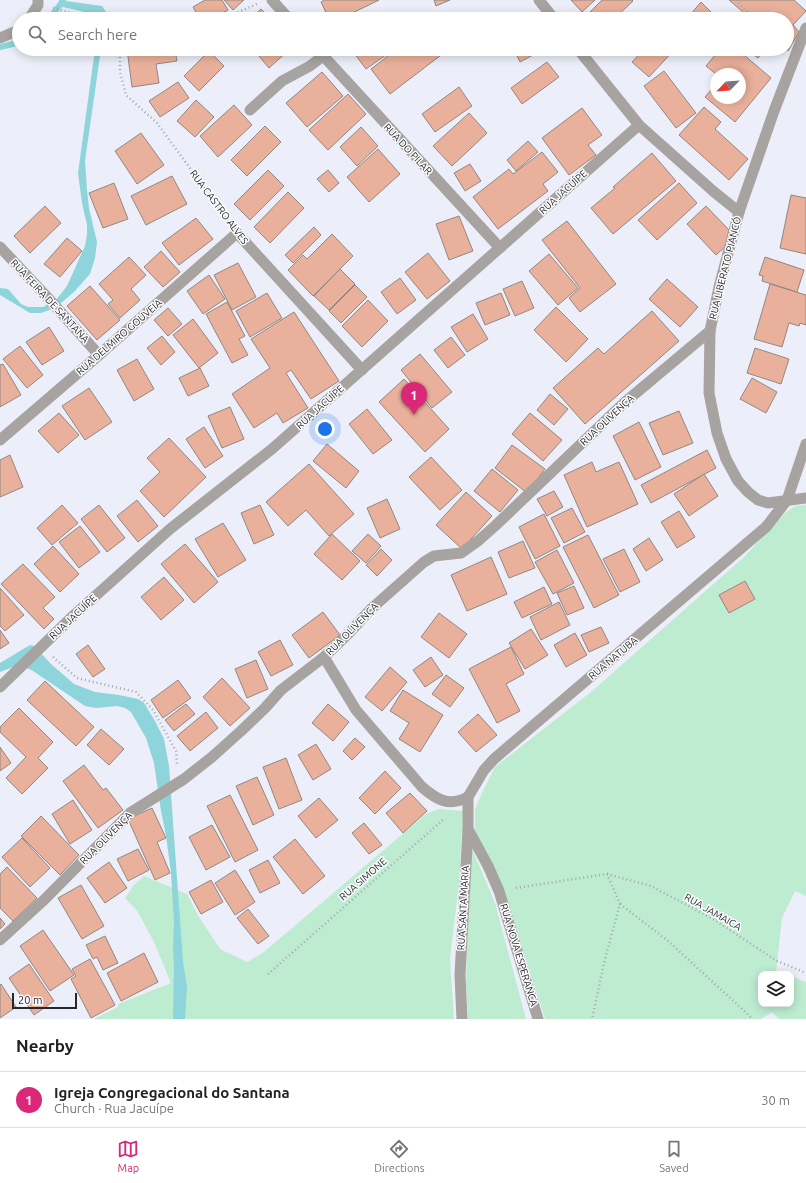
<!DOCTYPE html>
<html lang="en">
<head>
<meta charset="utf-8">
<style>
  body { margin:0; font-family:Ubuntu,sans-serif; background:#f2f2f2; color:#222 }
  .controls { position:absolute; right:12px; bottom:12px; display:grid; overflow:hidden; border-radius:8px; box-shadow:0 2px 10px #0003 }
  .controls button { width:36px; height:36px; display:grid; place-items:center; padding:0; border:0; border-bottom:1px solid #e0e0e0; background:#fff; color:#222; font:20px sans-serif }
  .compass { position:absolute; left:710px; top:68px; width:36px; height:36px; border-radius:50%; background:#fff; box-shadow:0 2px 10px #0003; rotate:245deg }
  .scale { position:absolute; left:12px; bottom:10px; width:65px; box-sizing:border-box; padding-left:4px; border:2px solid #27282c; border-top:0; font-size:11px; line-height:14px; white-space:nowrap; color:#27282c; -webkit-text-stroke:3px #fcfcfe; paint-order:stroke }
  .you { position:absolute; left:325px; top:429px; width:14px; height:14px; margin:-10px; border:3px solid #fff; border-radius:50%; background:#1a73e8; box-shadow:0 0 0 6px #1a73e833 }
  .badge { display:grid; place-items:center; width:26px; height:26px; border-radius:50%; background:#db2777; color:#fff; font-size:13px; font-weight:700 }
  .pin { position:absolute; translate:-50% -33px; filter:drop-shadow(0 1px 2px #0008) }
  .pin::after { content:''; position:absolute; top:21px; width:14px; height:12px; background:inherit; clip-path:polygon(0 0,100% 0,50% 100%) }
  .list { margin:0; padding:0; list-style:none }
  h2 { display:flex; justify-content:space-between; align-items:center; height:52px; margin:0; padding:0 16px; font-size:17px }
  h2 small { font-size:13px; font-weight:400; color:#767676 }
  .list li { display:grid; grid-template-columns:26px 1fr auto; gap:12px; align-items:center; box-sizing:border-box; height:56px; padding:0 16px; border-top:1px solid #e0e0e0 }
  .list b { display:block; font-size:15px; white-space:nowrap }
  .list p { margin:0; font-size:13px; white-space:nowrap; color:#767676 }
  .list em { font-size:13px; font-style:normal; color:#767676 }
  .icon { flex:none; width:22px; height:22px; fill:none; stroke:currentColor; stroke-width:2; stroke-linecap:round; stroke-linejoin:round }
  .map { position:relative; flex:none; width:806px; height:1019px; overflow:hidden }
  .search { position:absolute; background:#fff; box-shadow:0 2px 10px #0003; left:12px; right:12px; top:12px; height:44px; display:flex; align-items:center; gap:10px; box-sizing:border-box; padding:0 14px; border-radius:22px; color:#767676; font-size:15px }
  .sheet { height:108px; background:#fff }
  nav { display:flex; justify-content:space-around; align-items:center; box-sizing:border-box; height:56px; border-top:1px solid #e0e0e0; background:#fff; font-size:11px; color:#767676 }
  nav a { display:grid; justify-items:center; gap:2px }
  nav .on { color:#db2777 }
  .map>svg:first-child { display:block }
  .green { fill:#bdecd1 }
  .water { fill:#8dd5db }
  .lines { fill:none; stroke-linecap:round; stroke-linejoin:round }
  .stream { stroke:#8dd5db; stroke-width:6 }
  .building { fill:#e9b19b; stroke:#928782 }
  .path { stroke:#a4a6ae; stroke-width:2.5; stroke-dasharray:1 3; stroke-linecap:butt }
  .service { stroke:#a7a3a0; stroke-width:11 }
  .minor { stroke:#a7a3a0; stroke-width:11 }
  .labels { text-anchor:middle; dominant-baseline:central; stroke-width:3; stroke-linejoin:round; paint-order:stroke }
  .street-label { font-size:10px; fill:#27282c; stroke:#fcfcfe }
</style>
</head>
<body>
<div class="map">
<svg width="806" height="1019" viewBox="0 0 806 1019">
  <rect width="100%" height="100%" fill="#eceef9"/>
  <!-- green -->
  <g class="green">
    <polygon points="806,505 806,896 795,891 782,918 776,972 785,974 761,974 761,1004 791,1004 791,976 806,982 806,1019 779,1019 772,1012 761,1019 545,1019 510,909 475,830 475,809 482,793 495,767 591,692 743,558 786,512 796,506"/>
    <polygon points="439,809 463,811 459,883 450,958 454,1019 94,1019 118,1007 118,1004 171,983 154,942 138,912 125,898 133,886 144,876 187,894 199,917 220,949 247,962 264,952 426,814"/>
    <polygon points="470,844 495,903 526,1019 468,1019 466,984"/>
  </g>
  <!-- water -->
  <g class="water">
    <polygon points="59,0 102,6 106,12 105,19 99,19 99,17 93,14 63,7 59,4"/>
    <polygon points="95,49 101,49 85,161 87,190 89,208 97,242 95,258 90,274 74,292 55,308 41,313 30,313 0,295 0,288 8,289 21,304 28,307 43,307 56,300 67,286 85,246 87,234 87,225 82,203 78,173"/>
    <polygon points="30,645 34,646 51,664 74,684 95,692 119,695 138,699 144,703 155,721 164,739 169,766 183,962 187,987 185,1019 173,1019 174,968 173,948 174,921 171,873 166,836 161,811 154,763 146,738 131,712 125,708 117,706 96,708 85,706 33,671 23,666 16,666 0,672 0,663"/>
  </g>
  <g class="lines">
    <!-- stream -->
    <g class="stream">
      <polyline points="49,19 63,1"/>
      <polyline points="0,47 13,44 19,41"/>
    </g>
  </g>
  <!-- building -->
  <g class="building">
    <polygon points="205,0 222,0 228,10 213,19 200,19 193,7"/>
    <polygon points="224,0 244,0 233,10"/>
    <polygon points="324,0 379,0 340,19 329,19 321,2"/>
    <polygon points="434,0 450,0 436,6"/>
    <polygon points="571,0 595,0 582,12"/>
    <polygon points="602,0 632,0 633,1 614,19 595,19 589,13"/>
    <polygon points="729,0 794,0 806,11 793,25 799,32 788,51 786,49 787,19 751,19"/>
    <polygon points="701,2 712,13 707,19 694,19 690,15"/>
    <polygon points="261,9 270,19 250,19"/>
    <polygon points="127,49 175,49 177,61 156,64 159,83 132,87"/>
    <polygon points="253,49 290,49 269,68"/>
    <polygon points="351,49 393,49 393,50 366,69"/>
    <polygon points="397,49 449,49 390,94 371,69"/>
    <polygon points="514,49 544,49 520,62"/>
    <polygon points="644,49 675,49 649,77 632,62"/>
    <polygon points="720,49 737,49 771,78 735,122 705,97 716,84 716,98 740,98 740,74 716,74 706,66"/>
    <polygon points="746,49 765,49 758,58"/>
    <polygon points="209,51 224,66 199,91 184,76"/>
    <polygon points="547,62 559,77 522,104 511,88"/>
    <polygon points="664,71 696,113 676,128 644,86"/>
    <polygon points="322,72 343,96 307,127 286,103"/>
    <polygon points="178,82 189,98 160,117 149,101"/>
    <polygon points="459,87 472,106 435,132 422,114"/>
    <polygon points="348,94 366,114 328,150 309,130"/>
    <polygon points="196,100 214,117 195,137 177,121"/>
    <polygon points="234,105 252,125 218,157 200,136"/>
    <polygon points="704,107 721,122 715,129 748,159 729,180 679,135"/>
    <polygon points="582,108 602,135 588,145 596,155 569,175 542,138"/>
    <polygon points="469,113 487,133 452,166 433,146"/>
    <polygon points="265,126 281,142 247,176 231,160"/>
    <polygon points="361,127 378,146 357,166 340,147"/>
    <polygon points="141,133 164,165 137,184 115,151"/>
    <polygon points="528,141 538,152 516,171 507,160"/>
    <polygon points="378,149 400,174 369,202 347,177"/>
    <polygon points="542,152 558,172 543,184 548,191 498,229 473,197 509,169 513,174"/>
    <polygon points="652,153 676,181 613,234 591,208 615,188 613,187"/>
    <polygon points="470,164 481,181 465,191 454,173"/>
    <polygon points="268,170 284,186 250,220 234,204"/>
    <polygon points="328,170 339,183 329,192 317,179"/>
    <polygon points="172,176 187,204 146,225 131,196"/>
    <polygon points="114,183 128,219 103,228 89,193"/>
    <polygon points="679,183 697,203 657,240 638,220"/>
    <polygon points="288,192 304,208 270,243 254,227"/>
    <polygon points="791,195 806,198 806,254 780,248"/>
    <polygon points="45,206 61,223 30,253 14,236"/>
    <polygon points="706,206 729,230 726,246 716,255 687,224"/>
    <polygon points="459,216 473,251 449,260 436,224"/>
    <polygon points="196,218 213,239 179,265 162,243"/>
    <polygon points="567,221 616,284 580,312 569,298 580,288 542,240"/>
    <polygon points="314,227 321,235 293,263 285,255"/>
    <polygon points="332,234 353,256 313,296 288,270 303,255 307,259"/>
    <polygon points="67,238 82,251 60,277 44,264"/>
    <polygon points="161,251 180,272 163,287 144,267"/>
    <polygon points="428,253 450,281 427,299 405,272"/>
    <polygon points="549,254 578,288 558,305 529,271"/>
    <polygon points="129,257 146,275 131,289 140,300 120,318 108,304 113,300 99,284"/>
    <polygon points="765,257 804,270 797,292 762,281 763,276 759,275"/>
    <polygon points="238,263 256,297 232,310 214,275"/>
    <polygon points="340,269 355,284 329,310 314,296"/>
    <polygon points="209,275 225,299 203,314 187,291"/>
    <polygon points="400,278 416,300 397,314 381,292"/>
    <polygon points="667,279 698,307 680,327 649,299"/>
    <polygon points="522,281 534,308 515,316 503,289"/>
    <polygon points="770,284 806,295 806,325 800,323 799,326 789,323 782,347 754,339"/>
    <polygon points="355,285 367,297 341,323 329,311"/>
    <polygon points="90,286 120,320 97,340 67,306"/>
    <polygon points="267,293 282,318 250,337 236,311"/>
    <polygon points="501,293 510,315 485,325 476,303"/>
    <polygon points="368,300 388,321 362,347 342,326"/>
    <polygon points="227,302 245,336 239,339 248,355 232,363 206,314"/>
    <polygon points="556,307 588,339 566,362 534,330"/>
    <polygon points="168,308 182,324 168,336 154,320"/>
    <polygon points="652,311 679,341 585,424 553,388 598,348 604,354"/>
    <polygon points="294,312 339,381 311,399 291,370 286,373 308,408 283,423 277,413 254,428 232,394 270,368 251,339"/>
    <polygon points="473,314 488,339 467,352 451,327"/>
    <polygon points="193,319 218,353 199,368 173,335"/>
    <polygon points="49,327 64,351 42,365 26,342"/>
    <polygon points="162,336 175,352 161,365 147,348"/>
    <polygon points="451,337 465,355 448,368 434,350"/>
    <polygon points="20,346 43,375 27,388 3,359"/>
    <polygon points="755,348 789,359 781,384 747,373"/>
    <polygon points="420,354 452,392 432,408 401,370"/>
    <polygon points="137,359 154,389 134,401 117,370"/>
    <polygon points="3,364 21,395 0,407 0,365"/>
    <polygon points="200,368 209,386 188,396 179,378"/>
    <polygon points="752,378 777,392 766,413 740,399"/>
    <polygon points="404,379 449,429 425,452 379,402"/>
    <polygon points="89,388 112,422 85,440 62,406"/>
    <polygon points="550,394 568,409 554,425 537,410"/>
    <polygon points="230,407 244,439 222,448 208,416"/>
    <polygon points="367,409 392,440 373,454 349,424"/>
    <polygon points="679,411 693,443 663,455 649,423"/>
    <polygon points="59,413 79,435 58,453 38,431"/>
    <polygon points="530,413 562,440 543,461 512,434"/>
    <polygon points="639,422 661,467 635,480 613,436"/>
    <polygon points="204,427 223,456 205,468 186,439"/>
    <polygon points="169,438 206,477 164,517 140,491 160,472 147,458"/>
    <polygon points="327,444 359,471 346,488 313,461"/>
    <polygon points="512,445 545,469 527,493 495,468"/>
    <polygon points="707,450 716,468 651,503 641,485"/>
    <polygon points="10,455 23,487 0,497 0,460"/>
    <polygon points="431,457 462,490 440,510 409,477"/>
    <polygon points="592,462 596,472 619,462 638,504 587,527 564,475"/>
    <polygon points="309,464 354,514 329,536 306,510 288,526 266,502"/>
    <polygon points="492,469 518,490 500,512 474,491"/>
    <polygon points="704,474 718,496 689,516 674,494"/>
    <polygon points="554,491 563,507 547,516 537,499"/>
    <polygon points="466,492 492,516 462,549 436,525"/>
    <polygon points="387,499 400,529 380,538 367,508"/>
    <polygon points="137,500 158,526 138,542 117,516"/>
    <polygon points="62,505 78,523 52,545 37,528"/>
    <polygon points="99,505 125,538 107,552 81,519"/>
    <polygon points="260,505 274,535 254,544 241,513"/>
    <polygon points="572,508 585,532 564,543 551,518"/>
    <polygon points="679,511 695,537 677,548 661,522"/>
    <polygon points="544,514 560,546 535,559 519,527"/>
    <polygon points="223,523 246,560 218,577 195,539"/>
    <polygon points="80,526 100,552 79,568 59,542"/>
    <polygon points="332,534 360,561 342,580 314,554"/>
    <polygon points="368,534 381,546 366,563 352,551"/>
    <polygon points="588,535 619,595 594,608 563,547"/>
    <polygon points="649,538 663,560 646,571 633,549"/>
    <polygon points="523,541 535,568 509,578 498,552"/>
    <polygon points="185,544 218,582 194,603 161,564"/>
    <polygon points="53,546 79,574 60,592 34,564"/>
    <polygon points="381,549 392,560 377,576 366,565"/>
    <polygon points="624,549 640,582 620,592 603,559"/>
    <polygon points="557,550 574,583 553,594 535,562"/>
    <polygon points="491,557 507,594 467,611 451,575"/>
    <polygon points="23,564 55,597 43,608 54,619 44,629 1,584"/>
    <polygon points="164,577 184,600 161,620 141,597"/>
    <polygon points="745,581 755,599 729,613 719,595"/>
    <polygon points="574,586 584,608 567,615 557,593"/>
    <polygon points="544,587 552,604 522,618 514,602"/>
    <polygon points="0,588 24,615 5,631 0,626"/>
    <polygon points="559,602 570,625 541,640 530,617"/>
    <polygon points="323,612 340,635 309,658 292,635"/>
    <polygon points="439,613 467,634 449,658 421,637"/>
    <polygon points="601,627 609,643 589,652 581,635"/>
    <polygon points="531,629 548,655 525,669 509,643"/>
    <polygon points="0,630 9,643 0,649"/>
    <polygon points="575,633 587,655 566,667 554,645"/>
    <polygon points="280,640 293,665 271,676 258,652"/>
    <polygon points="88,645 105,669 93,677 76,654"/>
    <polygon points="511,647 524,674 506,684 520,711 497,723 469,669"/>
    <polygon points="431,657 443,675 425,687 413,670"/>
    <polygon points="256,660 268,689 247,698 235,669"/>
    <polygon points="390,667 407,682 382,711 365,697"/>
    <polygon points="446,675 464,688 450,707 432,694"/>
    <polygon points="222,678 250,708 230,726 203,697"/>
    <polygon points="178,680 191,698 163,718 151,700"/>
    <polygon points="45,681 94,727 76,746 27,700"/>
    <polygon points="403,690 443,715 420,752 399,739 409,723 390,711"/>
    <polygon points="186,704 195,714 174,731 165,720"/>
    <polygon points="328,704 349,722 333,741 312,723"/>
    <polygon points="19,708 53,742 38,758 48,768 22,794 6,778 26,757 0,732 0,727"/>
    <polygon points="206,712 218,728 190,751 177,736"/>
    <polygon points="478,714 497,735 476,752 458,732"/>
    <polygon points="101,729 124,749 109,765 87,745"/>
    <polygon points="355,738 365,747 352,760 343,751"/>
    <polygon points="316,744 331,769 313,780 298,755"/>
    <polygon points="0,747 11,763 0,771"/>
    <polygon points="286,758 302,800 279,809 263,767"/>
    <polygon points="84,765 103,790 106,788 123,810 98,828 63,781"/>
    <polygon points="385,771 401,788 375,814 359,798"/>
    <polygon points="257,777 274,815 253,825 236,786"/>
    <polygon points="410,793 427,811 403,833 386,813"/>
    <polygon points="230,795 258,850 235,862 207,806"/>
    <polygon points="319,798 338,820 316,838 298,816"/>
    <polygon points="73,800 92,830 70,844 52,814"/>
    <polygon points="152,808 166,838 157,842 170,873 155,880 128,819"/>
    <polygon points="41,816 79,855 60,875 21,836"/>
    <polygon points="364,823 382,845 369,854 352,833"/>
    <polygon points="212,825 230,857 206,870 189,837"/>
    <polygon points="22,838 50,868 30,887 2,857"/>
    <polygon points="295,839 325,876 303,894 273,857"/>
    <polygon points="138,849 149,870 128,881 117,859"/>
    <polygon points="268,860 280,883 260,893 249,870"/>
    <polygon points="109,862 127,888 105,903 87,878"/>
    <polygon points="7,867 37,898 13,921 0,908 0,874"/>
    <polygon points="235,870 255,902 235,915 215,883"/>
    <polygon points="211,880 223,902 201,914 189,892"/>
    <polygon points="81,885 104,926 82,939 58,898"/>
    <polygon points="248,909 269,936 258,944 237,918"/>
    <polygon points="0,918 5,924 0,929"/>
    <polygon points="43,930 74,975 50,991 20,946"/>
    <polygon points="105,936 118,963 103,970 97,957 93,959 86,945"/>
    <polygon points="144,953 158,982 121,1001 107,973"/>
    <polygon points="90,959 115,1005 91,1018 71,979 76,976 72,969"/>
    <polygon points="29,964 54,1001 34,1015 9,978"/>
    <polygon points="1,984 16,1007 0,1018 0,985"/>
  </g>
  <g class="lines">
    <!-- path -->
    <g class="path">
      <polyline points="738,3 756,19"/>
      <polyline points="53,8 95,19"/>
      <polyline points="223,19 257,4"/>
      <polyline points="120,49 120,72 126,95 157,123 227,219"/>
      <polyline points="53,657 77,678 136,692 153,710 176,751 177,764"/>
      <polyline points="607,874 651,886 713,919 777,961 806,973"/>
      <polyline points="516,888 607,874 620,904 605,959 592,1019"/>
      <polyline points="620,904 667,940 753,1019"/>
      <polyline points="268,974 445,818"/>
    </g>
    <!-- service -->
    <polyline class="service" points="250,110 282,81 310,66 323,56"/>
    <!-- minor -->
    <g class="minor">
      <polyline points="272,0 289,19"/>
      <polyline points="539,0 554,19"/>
      <polyline points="29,19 38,5 38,0"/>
      <polyline points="806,28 774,111 739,212 719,287 710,331 709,393 717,433 726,459 738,481 748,492 758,500 768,503 806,498"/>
      <polyline points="0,38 19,30"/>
      <polyline points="317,49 500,248"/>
      <polyline points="578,49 639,125 713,191 739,212"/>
      <polyline points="0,247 48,298 99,355"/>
      <polyline points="0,440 99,355 237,233 362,370"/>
      <path d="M324 657 356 710 422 787C437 800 449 807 468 797"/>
      <polyline points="0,687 73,616 170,529 272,449 639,125"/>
      <polyline points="468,829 488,866 499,891 538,1019"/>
      <polyline points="0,940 44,900 130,813 184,779 212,757 241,731 265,708 281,690 324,657 349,633 371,609 424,562 434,556 461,553 478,541 496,525 624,403 710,331"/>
      <polyline points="462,1019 460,975 468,829 468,797 484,770 494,759 766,527 787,500 806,444"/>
    </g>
  </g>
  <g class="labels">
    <!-- street labels -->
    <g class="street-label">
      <text transform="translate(408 149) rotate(47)">RUA DO PILAR</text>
      <text transform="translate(563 192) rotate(-42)">RUA JACUÍPE</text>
      <text transform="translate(219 207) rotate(53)">RUA CASTRO ALVES</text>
      <text transform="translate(725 268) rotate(-76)">RUA LIBERATO PIANCÓ</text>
      <text transform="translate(50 301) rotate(47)">RUA FEIRA DE SANTANA</text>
      <text transform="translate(119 337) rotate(-41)">RUA DELMIRO GOUVEIA</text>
      <text transform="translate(320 407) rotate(-42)">RUA JACUÍPE</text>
      <text transform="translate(607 420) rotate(-43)">RUA OLIVENÇA</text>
      <text transform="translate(73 617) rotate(-43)">RUA JACUÍPE</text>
      <text transform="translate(352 629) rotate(-45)">RUA OLIVENÇA</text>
      <text transform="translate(613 658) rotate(-40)">RUA NATUBA</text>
      <text transform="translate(106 838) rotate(-45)">RUA OLIVENÇA</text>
      <text transform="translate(363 879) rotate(-41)">RUA SIMONE</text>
      <text transform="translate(463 908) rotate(-87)">RUA SANTA MARIA</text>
      <text transform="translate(713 912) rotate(30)">RUA JAMAICA</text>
      <text transform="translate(519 955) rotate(73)">RUA NOVA ESPERANCA</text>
    </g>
  </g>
</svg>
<div class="controls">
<button><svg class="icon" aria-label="layers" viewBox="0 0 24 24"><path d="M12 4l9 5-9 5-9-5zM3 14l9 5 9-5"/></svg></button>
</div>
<svg class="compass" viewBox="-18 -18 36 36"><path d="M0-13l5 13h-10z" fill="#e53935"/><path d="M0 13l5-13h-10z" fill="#767676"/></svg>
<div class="scale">20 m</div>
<div class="you"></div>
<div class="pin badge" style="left:414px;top:415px">1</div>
<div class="search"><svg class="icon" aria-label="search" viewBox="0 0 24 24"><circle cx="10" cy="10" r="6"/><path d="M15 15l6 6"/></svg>Search here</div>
</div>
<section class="sheet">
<h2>Nearby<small></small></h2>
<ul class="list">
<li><span class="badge">1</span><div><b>Igreja Congregacional do Santana</b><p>Church · Rua Jacuípe</p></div><em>30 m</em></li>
</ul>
</section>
<nav>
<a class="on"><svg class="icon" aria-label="map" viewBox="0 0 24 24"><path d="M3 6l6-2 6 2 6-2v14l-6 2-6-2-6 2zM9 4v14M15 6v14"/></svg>Map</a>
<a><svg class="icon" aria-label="directions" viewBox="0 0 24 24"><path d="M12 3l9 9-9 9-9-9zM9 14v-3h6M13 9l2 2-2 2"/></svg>Directions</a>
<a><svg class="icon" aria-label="saved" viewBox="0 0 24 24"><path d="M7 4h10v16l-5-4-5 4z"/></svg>Saved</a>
</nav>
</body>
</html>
